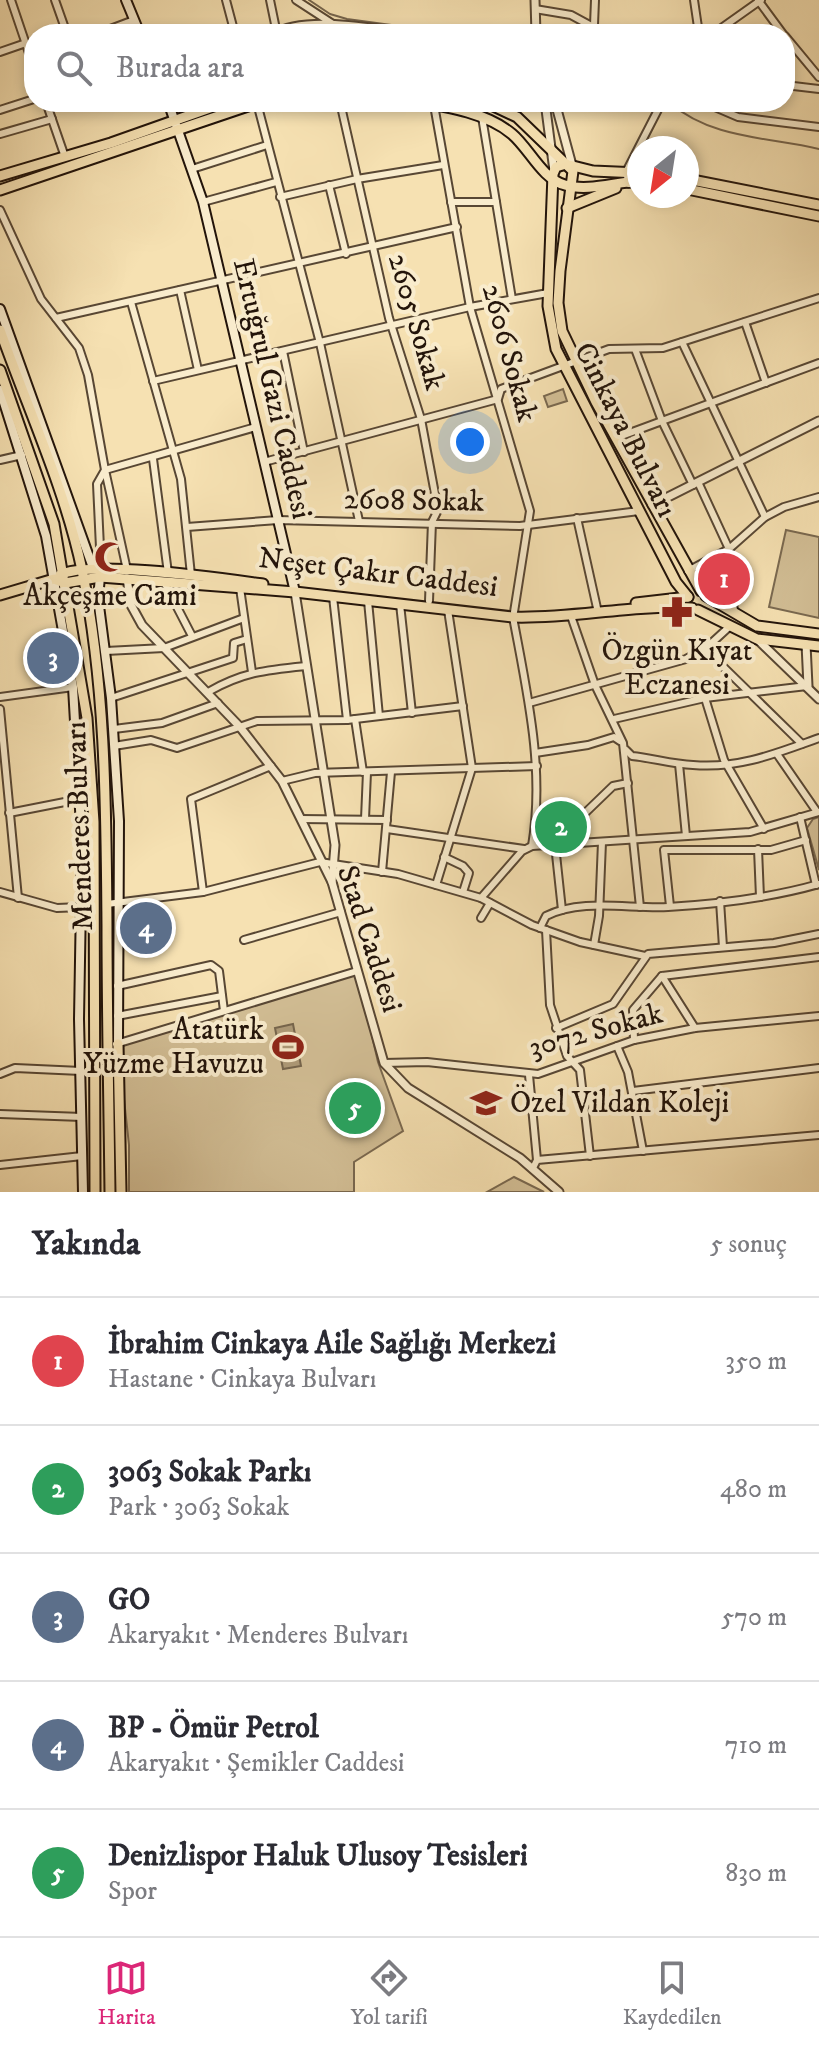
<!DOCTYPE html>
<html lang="tr">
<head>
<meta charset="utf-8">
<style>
  body { margin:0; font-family:"IM FELL DW Pica",serif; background:#f7f7f7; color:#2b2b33 }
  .compass { position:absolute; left:627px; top:136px; width:72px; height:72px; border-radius:50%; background:#fff; box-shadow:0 4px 12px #0003; rotate:210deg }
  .you { position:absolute; left:470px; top:442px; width:28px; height:28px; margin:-20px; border:6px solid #fff; border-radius:50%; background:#1a73e8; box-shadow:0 0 0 12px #1a73e833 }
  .badge { display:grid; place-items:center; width:52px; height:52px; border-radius:50%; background:#db2777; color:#fff; font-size:26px; font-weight:700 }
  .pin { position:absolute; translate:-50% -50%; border:4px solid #fff; box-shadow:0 2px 8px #0006 }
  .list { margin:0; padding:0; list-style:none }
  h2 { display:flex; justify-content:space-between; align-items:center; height:104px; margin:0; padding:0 32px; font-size:34px }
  h2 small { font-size:26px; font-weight:400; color:#7c7c81 }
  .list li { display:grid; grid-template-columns:52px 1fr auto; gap:24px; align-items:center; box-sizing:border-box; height:128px; padding:0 32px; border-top:2px solid #e1e1e2 }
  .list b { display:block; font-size:30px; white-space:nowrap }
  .list p { margin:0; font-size:26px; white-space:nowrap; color:#7c7c81 }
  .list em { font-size:26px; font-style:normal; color:#7c7c81 }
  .icon { flex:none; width:44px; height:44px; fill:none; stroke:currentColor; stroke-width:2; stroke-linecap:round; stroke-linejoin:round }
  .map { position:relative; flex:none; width:819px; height:1192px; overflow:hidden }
  .search { position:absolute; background:#fff; box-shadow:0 4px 12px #0003; left:24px; right:24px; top:24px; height:88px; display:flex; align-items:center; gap:20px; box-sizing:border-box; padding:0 28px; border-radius:32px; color:#7c7c81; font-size:30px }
  .sheet { height:744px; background:#fff }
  nav { display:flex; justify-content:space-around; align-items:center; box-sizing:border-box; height:112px; border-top:2px solid #e1e1e2; background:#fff; font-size:22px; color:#7c7c81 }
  nav a { display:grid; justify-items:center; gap:4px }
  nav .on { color:#db2777 }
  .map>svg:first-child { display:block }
  .green { fill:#d2be95; stroke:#7a6950; stroke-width:2 }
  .water { fill:#ae9b79; stroke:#76654d; stroke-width:2 }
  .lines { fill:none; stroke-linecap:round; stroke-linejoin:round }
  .stream { stroke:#76654d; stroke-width:2 }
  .minor-casing { stroke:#584734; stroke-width:10 }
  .tertiary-casing { stroke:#584734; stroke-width:11 }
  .secondary-casing { stroke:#23140a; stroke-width:12 }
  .primary-casing { stroke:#23140a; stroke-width:13 }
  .minor { stroke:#f9eccd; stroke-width:6 }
  .tertiary { stroke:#f9eccd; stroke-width:7 }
  .secondary { stroke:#f9eccd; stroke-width:8 }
  .primary { stroke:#f6e1b2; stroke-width:9 }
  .labels { text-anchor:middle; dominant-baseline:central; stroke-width:8; stroke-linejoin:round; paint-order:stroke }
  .street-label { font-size:30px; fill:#23140a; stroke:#f9eccd }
  .poi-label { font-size:30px; fill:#23140a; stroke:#f9eccd }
</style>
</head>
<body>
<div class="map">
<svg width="819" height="1192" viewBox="0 0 819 1192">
  <rect width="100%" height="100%" fill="#f6e1b2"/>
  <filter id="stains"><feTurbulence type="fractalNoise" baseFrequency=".0025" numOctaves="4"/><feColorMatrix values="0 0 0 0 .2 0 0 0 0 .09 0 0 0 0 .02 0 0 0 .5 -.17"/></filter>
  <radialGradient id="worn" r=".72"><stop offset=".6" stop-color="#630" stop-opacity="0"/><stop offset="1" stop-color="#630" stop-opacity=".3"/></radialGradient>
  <!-- green -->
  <g class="green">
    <polygon points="563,389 567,401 548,407 544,396"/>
    <polygon points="786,530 819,537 819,618 769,607"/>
    <polygon points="544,814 581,817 581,837 543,840"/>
    <polygon points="819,817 819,870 807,828 813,819"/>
    <polygon points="357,971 378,1062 403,1131 354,1162 354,1192 129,1192 129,1145 118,1044"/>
    <polygon points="514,1177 544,1192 487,1192"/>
  </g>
  <!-- water -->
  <polygon class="water" points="293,1024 301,1066 283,1069 275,1028"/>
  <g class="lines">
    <!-- stream -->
    <g class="stream">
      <polyline points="309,0 330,14 347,19 458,34"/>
      <path d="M670 103C712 139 768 137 819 149"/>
    </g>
    <defs>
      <g id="minor">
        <polyline points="11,0 34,68"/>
        <polyline points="55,0 67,34"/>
        <polyline points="226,0 235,34"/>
        <polyline points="270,0 277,34"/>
        <polyline points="296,0 336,26 336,34"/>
        <polyline points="694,0 699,34"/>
        <polyline points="758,0 783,34"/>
        <polyline points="535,9 571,15 606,34"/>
        <polyline points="594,25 595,0"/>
        <polyline points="97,34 134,20"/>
        <path d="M273 34C306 13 382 30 420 34"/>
        <polyline points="713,34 761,0"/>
        <polyline points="785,36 819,77"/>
        <polyline points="0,52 26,43"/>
        <polyline points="785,85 819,89"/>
        <polyline points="46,102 65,157"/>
        <polyline points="340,102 389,318 421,419 438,510 432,522 429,601"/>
        <polyline points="703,102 738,117 819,127"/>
        <polyline points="257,103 320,343 359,521"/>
        <polyline points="434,105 470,307 530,511 514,612"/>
        <polyline points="0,110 34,99"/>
        <polyline points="482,117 512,299"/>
        <polyline points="0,134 52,119"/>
        <polyline points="192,169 267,145"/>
        <polyline points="629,184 626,172 662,102"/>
        <polyline points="329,185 346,254"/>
        <polyline points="280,197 357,179 443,165"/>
        <polyline points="203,202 276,182"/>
        <polyline points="451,202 496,202"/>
        <polyline points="0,210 41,299 79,348 88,375 105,470 97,484 101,569"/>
        <polyline points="180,290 198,370"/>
        <polyline points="131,302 181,479 191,575"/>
        <polyline points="56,318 457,227"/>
        <polyline points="745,322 766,383"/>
        <polyline points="682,342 765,517"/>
        <polyline points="635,349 662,421 693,485"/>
        <polyline points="283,351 304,452"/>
        <polyline points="153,381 470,307 548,293"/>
        <polyline points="616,438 819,363"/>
        <polyline points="153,459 168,573"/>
        <polyline points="0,460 22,455"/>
        <polyline points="264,462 498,399 501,389 609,349 663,348 819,298"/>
        <polyline points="698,482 729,549 734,613"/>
        <polyline points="577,518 597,608"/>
        <polyline points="187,527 278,520 520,526 639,511"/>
        <polyline points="127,570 105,470 256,427"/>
        <polyline points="688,571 729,549 765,517 784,507 819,497"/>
        <polyline points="164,582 192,636"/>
        <polyline points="240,588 252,672"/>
        <polyline points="333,597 347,720"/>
        <polyline points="368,601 379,716"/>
        <polyline points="400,604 412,713"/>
        <polyline points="571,616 595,685 623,743 640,907"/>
        <path d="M513 617C527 693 545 769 532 846"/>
        <polyline points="705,649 802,744"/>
        <polyline points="106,651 164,648 244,618"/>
        <path d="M208 692C243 672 266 670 306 666"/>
        <polyline points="0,697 73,687"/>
        <polyline points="111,698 233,658 234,643 247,639"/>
        <polyline points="705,698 724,760 764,829"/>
        <polyline points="529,703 686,659 705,649 729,627"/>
        <polyline points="0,709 18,898"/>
        <polyline points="355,719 363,772"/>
        <polyline points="614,719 705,698 807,686"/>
        <polyline points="114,729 162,723 218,703"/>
        <polyline points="114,746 151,740 177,748 257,721 347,720 463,706"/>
        <path d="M626 750 632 756C652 758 672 764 693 765 739 769 777 753 819 738"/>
        <polyline points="535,753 588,745 614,737 620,741"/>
        <polyline points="777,754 817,812"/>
        <polyline points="679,764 686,836"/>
        <polyline points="282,781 315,773 537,766"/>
        <polyline points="538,810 584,814 613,786 628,783"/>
        <polyline points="9,813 80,799"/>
        <polyline points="800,817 816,885"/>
        <polyline points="301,819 387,820"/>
        <polyline points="365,819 367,772"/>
        <polyline points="387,829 524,849"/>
        <polyline points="555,845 562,910"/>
        <polyline points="758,849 760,897"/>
        <polyline points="444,857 463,866 469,873 463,892"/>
        <polyline points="382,872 391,772"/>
        <polyline points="436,885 472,768 448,610"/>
        <polyline points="0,892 57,908 81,907"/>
        <polyline points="203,892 191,799 271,766"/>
        <polyline points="481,898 532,925 580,942 645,956"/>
        <polyline points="720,901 723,947"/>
        <polyline points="107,904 203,892 320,862 398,874 481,898 522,851 532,846 750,832 819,812"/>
        <polyline points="670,906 664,850 771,850 806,840"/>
        <polyline points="481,918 490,903"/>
        <path d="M540 928 546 916C581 898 629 909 668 907 718 904 770 898 819 884"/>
        <polyline points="546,930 550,1005 567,1056 580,1070 590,1156"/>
        <polyline points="244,940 341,912"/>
        <polyline points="594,945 599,916 602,842"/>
        <polyline points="662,976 695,1028"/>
        <polyline points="117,986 211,965 219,971 224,1011"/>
        <polyline points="117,1016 222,996"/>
        <polyline points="556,1028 613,1004 648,954 774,943 819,934"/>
        <polyline points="634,1040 633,1010 662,976 819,957"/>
        <polyline points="116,1044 357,971"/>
        <polyline points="617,1046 628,1072 643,1151"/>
        <polyline points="384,1063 427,1062 538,1074 634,1040 695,1028 819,1016"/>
        <polyline points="0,1074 15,1068 81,1071"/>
        <polyline points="529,1075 537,1160"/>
        <polyline points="633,1091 819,1068"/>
        <polyline points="0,1114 82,1117"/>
        <polyline points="0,1165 82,1156"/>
        <polyline points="533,1168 537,1160 819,1135"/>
      </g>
      <g id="tertiary">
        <polyline points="535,0 536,34"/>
        <polyline points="545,102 554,171"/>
        <polyline points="555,102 573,169"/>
        <polyline points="652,505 819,421"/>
        <polyline points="127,578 131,605 142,625 240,727 282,781 332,882 384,1063 408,1088 520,1158 559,1192"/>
        <polyline points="295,592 335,845 332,882"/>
        <polyline points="757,639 819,699"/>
        <polyline points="806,644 808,686"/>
      </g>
      <g id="secondary">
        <polyline points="126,0 140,34"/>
        <polyline points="168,102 203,202 295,592"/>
        <polyline points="0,309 92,565 100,570"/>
        <polyline points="0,390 46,536 73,687 82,844 79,1019 83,1192"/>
        <polyline points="100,577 98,598 111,698 119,821 118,1044"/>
      </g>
      <g id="primary">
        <path d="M418 102C449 107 487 113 512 134 529 148 542 179 565 185 588 192 615 182 639 181"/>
        <polyline points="485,102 517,117 573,171 560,271 558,303 562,331 596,402 701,591"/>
        <polyline points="566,164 556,167 553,174 548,306 556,349 676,582 688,597"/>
        <polyline points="569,165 593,171 639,173"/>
        <polyline points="0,176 111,143 227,102"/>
        <polyline points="687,179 819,205"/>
        <polyline points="687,189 819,216"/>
        <polyline points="0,190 260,102"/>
        <polyline points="567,208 616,188"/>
        <path d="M0 330C28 409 65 489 82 570 106 687 106 807 107 926 107 1015 109 1103 110 1192"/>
        <polyline points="0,370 54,524 87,718 94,822 95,1192"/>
        <path d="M60 575C89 559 225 579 263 584"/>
        <path d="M0 595 54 579 65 583 100 577 295 592 513 617C573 619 632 604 692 608"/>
        <polyline points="706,596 757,626 819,634"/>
        <polyline points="636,603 688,597"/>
        <polyline points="698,610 757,639 819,646"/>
        <polyline points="118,1044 121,1192"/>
      </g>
    </defs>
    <!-- minor casing -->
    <use href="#minor" class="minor-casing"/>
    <!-- tertiary casing -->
    <use href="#tertiary" class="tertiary-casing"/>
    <!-- secondary casing -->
    <use href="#secondary" class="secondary-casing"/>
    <!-- primary casing -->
    <use href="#primary" class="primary-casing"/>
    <!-- minor -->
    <use href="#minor" class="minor"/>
    <!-- tertiary -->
    <use href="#tertiary" class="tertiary"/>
    <!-- secondary -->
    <use href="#secondary" class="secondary"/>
    <!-- primary -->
    <use href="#primary" class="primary"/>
  </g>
  <!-- icons -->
  <defs>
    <symbol id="mosque-bare" viewBox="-9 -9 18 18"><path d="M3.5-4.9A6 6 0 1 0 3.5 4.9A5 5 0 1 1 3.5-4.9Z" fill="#8f2418" stroke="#f9eccd" stroke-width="2.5" paint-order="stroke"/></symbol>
    <symbol id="pharmacy-bare" viewBox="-9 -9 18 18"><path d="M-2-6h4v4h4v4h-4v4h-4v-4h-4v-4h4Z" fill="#8f2418" stroke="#f9eccd" stroke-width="2.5" paint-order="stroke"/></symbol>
    <symbol id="stadium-bare" viewBox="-9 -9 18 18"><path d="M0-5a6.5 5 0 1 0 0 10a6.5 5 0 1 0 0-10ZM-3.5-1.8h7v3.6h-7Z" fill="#8f2418" stroke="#f9eccd" stroke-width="2.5" paint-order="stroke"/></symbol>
    <symbol id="school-bare" viewBox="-9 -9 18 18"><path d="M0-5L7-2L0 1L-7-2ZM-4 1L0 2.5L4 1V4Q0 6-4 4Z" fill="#8f2418" stroke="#f9eccd" stroke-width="2.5" paint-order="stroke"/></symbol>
  </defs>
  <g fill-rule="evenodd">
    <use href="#mosque-bare" x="88" y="535" width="44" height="44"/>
    <use href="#pharmacy-bare" x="655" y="590" width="44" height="44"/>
    <use href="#stadium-bare" x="266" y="1025" width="44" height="44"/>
    <use href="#school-bare" x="464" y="1081" width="44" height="44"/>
  </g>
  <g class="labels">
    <!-- street labels -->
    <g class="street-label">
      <text transform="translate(416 322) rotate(74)">2605 Sokak</text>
      <text transform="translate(509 353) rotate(75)">2606 Sokak</text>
      <text transform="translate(272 389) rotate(77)">Ertuğrul Gazi Caddesi</text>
      <text transform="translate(625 430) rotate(63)">Cinkaya Bulvarı</text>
      <text transform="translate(414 501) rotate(1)">2608 Sokak</text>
      <text transform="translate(378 573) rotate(7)">Neşet Çakır Caddesi</text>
      <text transform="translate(80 826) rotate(-92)">Menderes Bulvarı</text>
      <text transform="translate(369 939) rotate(72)">Stad Caddesi</text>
      <text transform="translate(596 1031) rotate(-15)">3072 Sokak</text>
    </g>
    <!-- poi labels -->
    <g class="poi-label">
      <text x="110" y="596">Akçeşme Cami</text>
      <text x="677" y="651">Özgün Kıyat<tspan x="677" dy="34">Eczanesi</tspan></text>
      <text x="264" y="1030" text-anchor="end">Atatürk<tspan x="264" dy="34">Yüzme Havuzu</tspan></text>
      <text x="510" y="1103" text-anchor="start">Özel Vildan Koleji</text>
    </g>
  </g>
  <rect width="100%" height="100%" filter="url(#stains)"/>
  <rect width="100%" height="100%" fill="url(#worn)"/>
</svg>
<svg class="compass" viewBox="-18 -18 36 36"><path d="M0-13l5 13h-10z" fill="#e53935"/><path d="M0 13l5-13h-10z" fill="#7c7c81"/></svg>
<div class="you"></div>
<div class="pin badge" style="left:724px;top:579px;background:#e0444e">1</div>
<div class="pin badge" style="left:561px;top:827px;background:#2e9e5b">2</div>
<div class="pin badge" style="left:53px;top:658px;background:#5c6f8a">3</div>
<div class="pin badge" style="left:146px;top:928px;background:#5c6f8a">4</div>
<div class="pin badge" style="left:355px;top:1108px;background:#2e9e5b">5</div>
<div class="search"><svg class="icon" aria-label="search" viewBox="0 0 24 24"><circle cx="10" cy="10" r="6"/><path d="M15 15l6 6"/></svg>Burada ara</div>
</div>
<section class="sheet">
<h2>Yakında<small>5 sonuç</small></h2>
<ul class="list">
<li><span class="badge" style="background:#e0444e">1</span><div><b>İbrahim Cinkaya Aile Sağlığı Merkezi</b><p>Hastane · Cinkaya Bulvarı</p></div><em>350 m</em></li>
<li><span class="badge" style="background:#2e9e5b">2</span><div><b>3063 Sokak Parkı</b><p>Park · 3063 Sokak</p></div><em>480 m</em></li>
<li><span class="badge" style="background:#5c6f8a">3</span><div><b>GO</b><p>Akaryakıt · Menderes Bulvarı</p></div><em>570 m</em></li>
<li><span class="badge" style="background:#5c6f8a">4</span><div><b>BP - Ömür Petrol</b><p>Akaryakıt · Şemikler Caddesi</p></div><em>710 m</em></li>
<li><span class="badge" style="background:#2e9e5b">5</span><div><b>Denizlispor Haluk Ulusoy Tesisleri</b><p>Spor</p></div><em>830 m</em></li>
</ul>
</section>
<nav>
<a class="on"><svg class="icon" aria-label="map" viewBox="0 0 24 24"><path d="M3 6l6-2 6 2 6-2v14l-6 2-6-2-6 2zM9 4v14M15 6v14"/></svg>Harita</a>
<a><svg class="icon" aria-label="directions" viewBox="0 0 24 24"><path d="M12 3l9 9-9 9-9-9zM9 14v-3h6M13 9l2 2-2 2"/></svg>Yol tarifi</a>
<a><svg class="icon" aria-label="saved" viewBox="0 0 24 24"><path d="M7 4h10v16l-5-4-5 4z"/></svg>Kaydedilen</a>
</nav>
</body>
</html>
